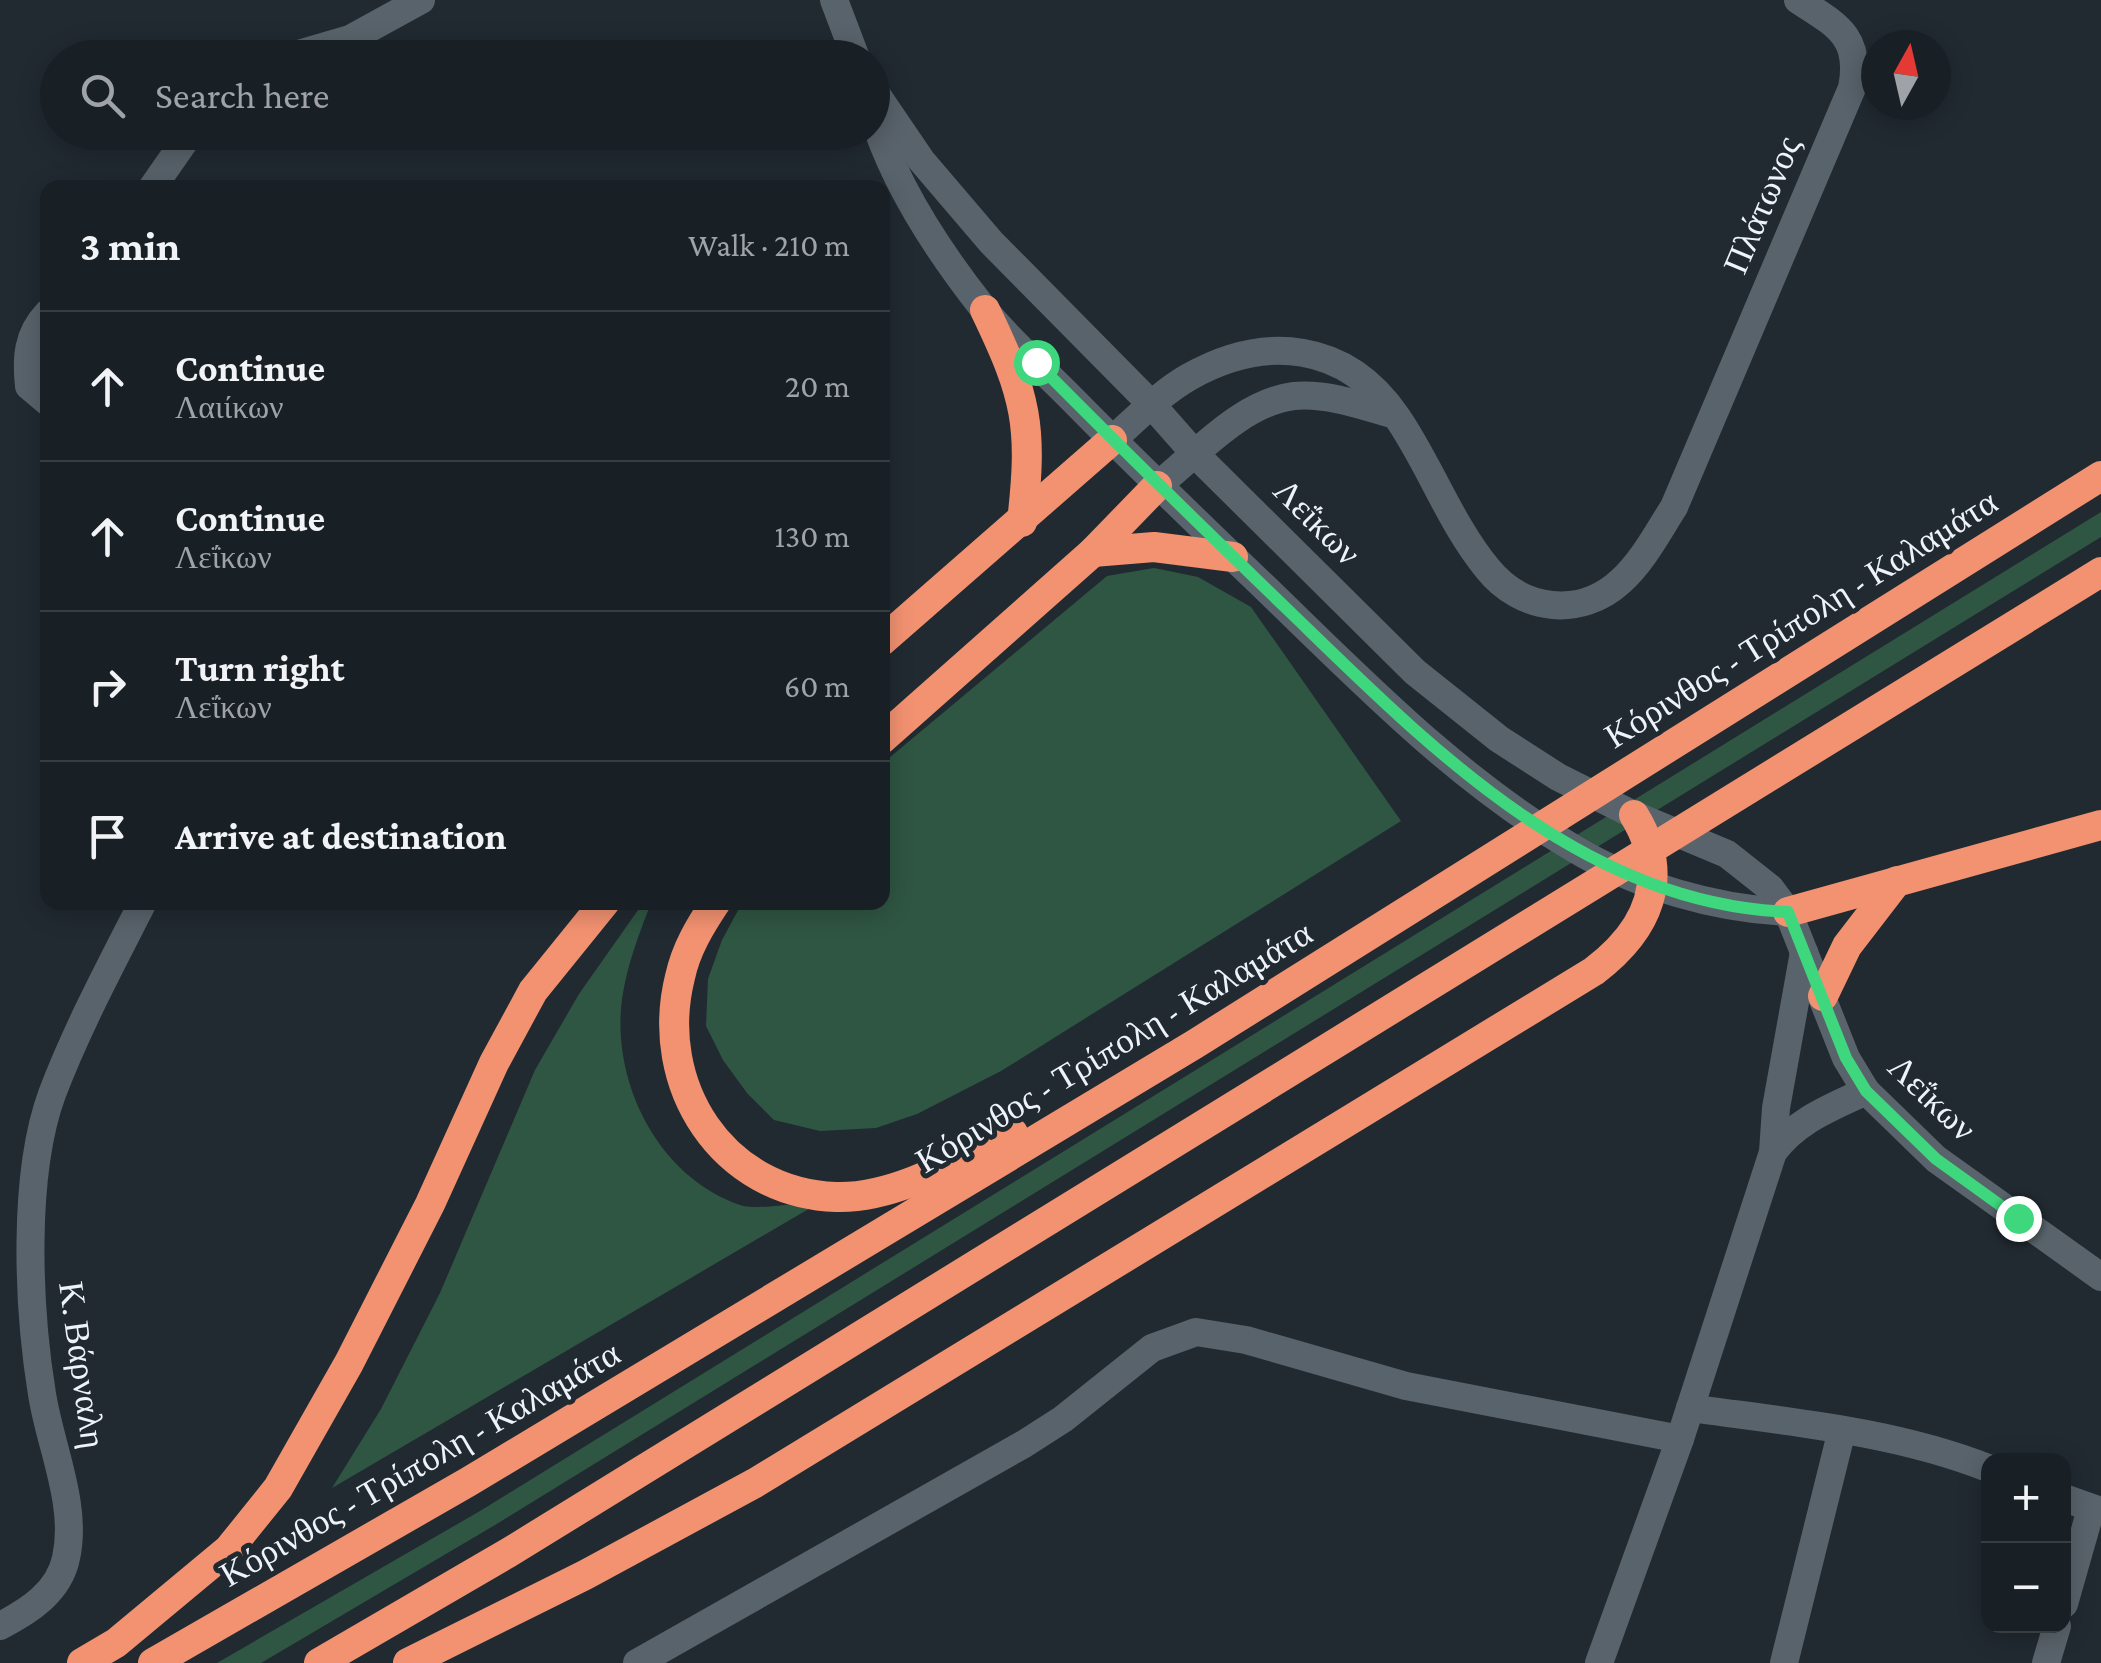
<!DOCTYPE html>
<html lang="en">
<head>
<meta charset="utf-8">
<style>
  body { margin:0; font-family:"Crimson Pro",serif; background:#262d32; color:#f1f3f6 }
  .controls { position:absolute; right:30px; bottom:30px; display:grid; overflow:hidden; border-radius:20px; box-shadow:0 5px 25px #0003 }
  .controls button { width:90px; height:90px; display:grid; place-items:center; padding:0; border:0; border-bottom:2px solid #373e42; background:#192025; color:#f1f3f6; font:50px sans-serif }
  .compass { position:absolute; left:1861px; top:30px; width:90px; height:90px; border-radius:50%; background:#192025; box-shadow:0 5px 25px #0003; rotate:8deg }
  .stop { position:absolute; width:30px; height:30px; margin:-22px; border:8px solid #3ed77d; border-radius:50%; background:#fff }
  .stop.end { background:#3ed77d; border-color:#fff; box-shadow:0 2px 10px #0008 }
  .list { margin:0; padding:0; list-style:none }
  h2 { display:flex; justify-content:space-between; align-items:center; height:130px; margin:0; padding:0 40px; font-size:42px }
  h2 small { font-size:32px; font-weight:400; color:#9fa3a7 }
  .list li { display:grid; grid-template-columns:65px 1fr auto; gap:30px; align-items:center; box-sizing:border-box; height:150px; padding:0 40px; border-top:2px solid #373e42 }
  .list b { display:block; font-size:38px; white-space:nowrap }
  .list p { margin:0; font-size:32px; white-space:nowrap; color:#9fa3a7 }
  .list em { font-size:32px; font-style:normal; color:#9fa3a7 }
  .icon { flex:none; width:55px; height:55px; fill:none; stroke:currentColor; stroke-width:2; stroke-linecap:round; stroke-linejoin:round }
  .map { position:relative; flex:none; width:2101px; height:1663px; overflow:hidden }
  .search { position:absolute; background:#192025; box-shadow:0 5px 25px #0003; left:40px; top:40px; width:850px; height:110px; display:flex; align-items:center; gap:25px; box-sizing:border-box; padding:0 35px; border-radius:55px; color:#9fa3a7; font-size:38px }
  .panel { position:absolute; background:#192025; box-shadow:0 5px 25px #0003; left:40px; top:180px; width:850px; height:730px; border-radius:20px }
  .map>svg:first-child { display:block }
  .green { fill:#2f5643 }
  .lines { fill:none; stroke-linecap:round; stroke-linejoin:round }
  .minor { stroke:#59636b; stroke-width:28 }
  .tertiary { stroke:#59636b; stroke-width:28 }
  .motorway { stroke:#f39271; stroke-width:30 }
  .route { stroke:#3ed77d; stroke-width:12 }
  .labels { text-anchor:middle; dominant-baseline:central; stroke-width:10; stroke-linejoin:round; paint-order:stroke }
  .street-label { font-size:35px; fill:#edf3f8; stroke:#212a31 }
</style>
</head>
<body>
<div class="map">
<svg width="2101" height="1663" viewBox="0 0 2101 1663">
  <rect width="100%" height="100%" fill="#212a31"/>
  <!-- green -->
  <g class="green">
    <polygon points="2101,512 2101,537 495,1525 261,1663 217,1663 480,1511"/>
    <polygon points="1154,568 1198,577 1251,607 1401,821 1001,1071 917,1114 876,1128 820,1131 774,1120 747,1093 723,1060 706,1026 708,979 722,940 742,903 882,902 883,763 1107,576"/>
    <path d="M643 903H651C639 934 627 965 622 999 611 1082 658 1177 740 1205 758 1211 803 1202 824 1200L332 1488 381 1409 440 1293 535 1070 579 994Z"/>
  </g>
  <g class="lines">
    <!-- minor -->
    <g class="minor">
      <polyline points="285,58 350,39 421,0"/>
      <polyline points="152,188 191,132"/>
      <path d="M48 313C27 335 26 358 29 386L48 402"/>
      <path d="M1773 1152C1797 1120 1830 1108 1866 1091"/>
      <path d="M1690 1408C1790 1422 1894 1431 1988 1468"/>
      <polyline points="2064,1498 2101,1511"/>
      <polyline points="2064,1604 2091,1509"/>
      <path d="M0 1626C29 1611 59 1592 66 1558 78 1505 50 1446 42 1394 28 1308 22 1176 52 1094 77 1028 111 965 143 902"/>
      <polyline points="637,1663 1024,1444 1063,1419 1152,1348 1196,1332 1246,1340 1406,1386 1680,1439"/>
      <polyline points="1599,1663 1680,1439 1773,1152 1776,1108 1804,952"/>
      <polyline points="1784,1663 1842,1430"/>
      <polyline points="2046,1663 2057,1626"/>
    </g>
    <!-- tertiary -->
    <g class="tertiary">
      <polyline points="834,0 856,58"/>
      <polyline points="872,88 921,160 991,242 1151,404 1196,455 1415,672 1499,739 1558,777 1634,815 1727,854 1770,888 1788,912 1846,1058 1866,1091 1936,1159 2101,1277"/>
      <path d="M872 112C893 183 938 251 983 308 1009 341 1044 370 1073 400 1126 454 1180 506 1235 559 1343 661 1444 772 1573 848 1636 886 1716 909 1788 912"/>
      <path d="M1112 440C1137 418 1161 393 1189 377 1265 334 1346 342 1397 417 1430 465 1450 523 1487 568 1521 611 1580 619 1621 581 1643 561 1658 532 1674 507L1852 88C1862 37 1837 25 1798 0"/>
      <path d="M1157 486C1196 455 1242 402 1294 396 1328 393 1364 406 1395 415"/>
    </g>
    <!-- motorway -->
    <g class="motorway">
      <path d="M985 310C1027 397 1033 426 1022 522"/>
      <polyline points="1093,552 1154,547 1233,557"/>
      <polyline points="882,641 1112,440"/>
      <polyline points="882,739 1093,552 1157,486"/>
      <path d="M716 902C700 926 686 949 680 977 653 1085 722 1193 836 1197 896 1199 961 1159 1013 1133"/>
      <polyline points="1788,912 2101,825"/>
      <polyline points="1823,996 1847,946 1897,881"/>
      <polyline points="82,1663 116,1643 229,1549 278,1488 349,1363 430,1204 494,1063 533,991 605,902"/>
      <polyline points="153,1663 468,1482 1195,1044 2101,476"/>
      <polyline points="319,1663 508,1553 2101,572"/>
      <path d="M408 1663 585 1575 755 1483 1594 971C1648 930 1672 877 1634 815"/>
    </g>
  </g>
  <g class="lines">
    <!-- route -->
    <path class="route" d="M1036 362C1118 445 1202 527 1286 608 1427 744 1579 903 1788 912L1846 1058 1866 1091 1936 1159 2018 1218"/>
  </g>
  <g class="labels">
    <!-- street labels -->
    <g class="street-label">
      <text transform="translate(1762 205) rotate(-67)">Πλάτωνος</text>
      <text transform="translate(1317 522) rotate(45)">Λεΐκων</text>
      <text transform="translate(1801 619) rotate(-32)">Κόρινθος - Τρίπολη - Καλαμάτα</text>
      <text transform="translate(1114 1047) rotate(-31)">Κόρινθος - Τρίπολη - Καλαμάτα</text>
      <text transform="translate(1932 1098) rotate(44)">Λεΐκων</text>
      <text transform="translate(82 1365) rotate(82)">Κ. Βάρναλη</text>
      <text transform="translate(420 1464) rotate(-30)">Κόρινθος - Τρίπολη - Καλαμάτα</text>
    </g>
  </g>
</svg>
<div class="controls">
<button>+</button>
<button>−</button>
</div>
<svg class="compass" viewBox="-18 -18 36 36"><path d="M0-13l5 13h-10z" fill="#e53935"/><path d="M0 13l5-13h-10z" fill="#9fa3a7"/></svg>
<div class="stop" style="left:1036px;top:362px"></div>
<div class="stop end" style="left:2018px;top:1218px"></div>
<div class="search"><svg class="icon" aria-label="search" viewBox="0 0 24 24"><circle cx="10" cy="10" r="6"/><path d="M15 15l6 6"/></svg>Search here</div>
<section class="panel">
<h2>3 min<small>Walk · 210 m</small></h2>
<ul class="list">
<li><svg class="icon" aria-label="ahead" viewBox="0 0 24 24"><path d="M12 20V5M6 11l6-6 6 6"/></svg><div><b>Continue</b><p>Λαιίκων</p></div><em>20 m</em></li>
<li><svg class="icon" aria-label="ahead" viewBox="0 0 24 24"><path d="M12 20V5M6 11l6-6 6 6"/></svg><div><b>Continue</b><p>Λεΐκων</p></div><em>130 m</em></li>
<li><svg class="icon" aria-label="right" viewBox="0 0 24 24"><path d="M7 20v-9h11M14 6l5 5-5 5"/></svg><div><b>Turn right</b><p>Λεΐκων</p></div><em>60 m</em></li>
<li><svg class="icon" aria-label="arrive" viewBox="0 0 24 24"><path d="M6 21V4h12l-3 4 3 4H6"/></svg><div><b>Arrive at destination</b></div></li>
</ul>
</section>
</div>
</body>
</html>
